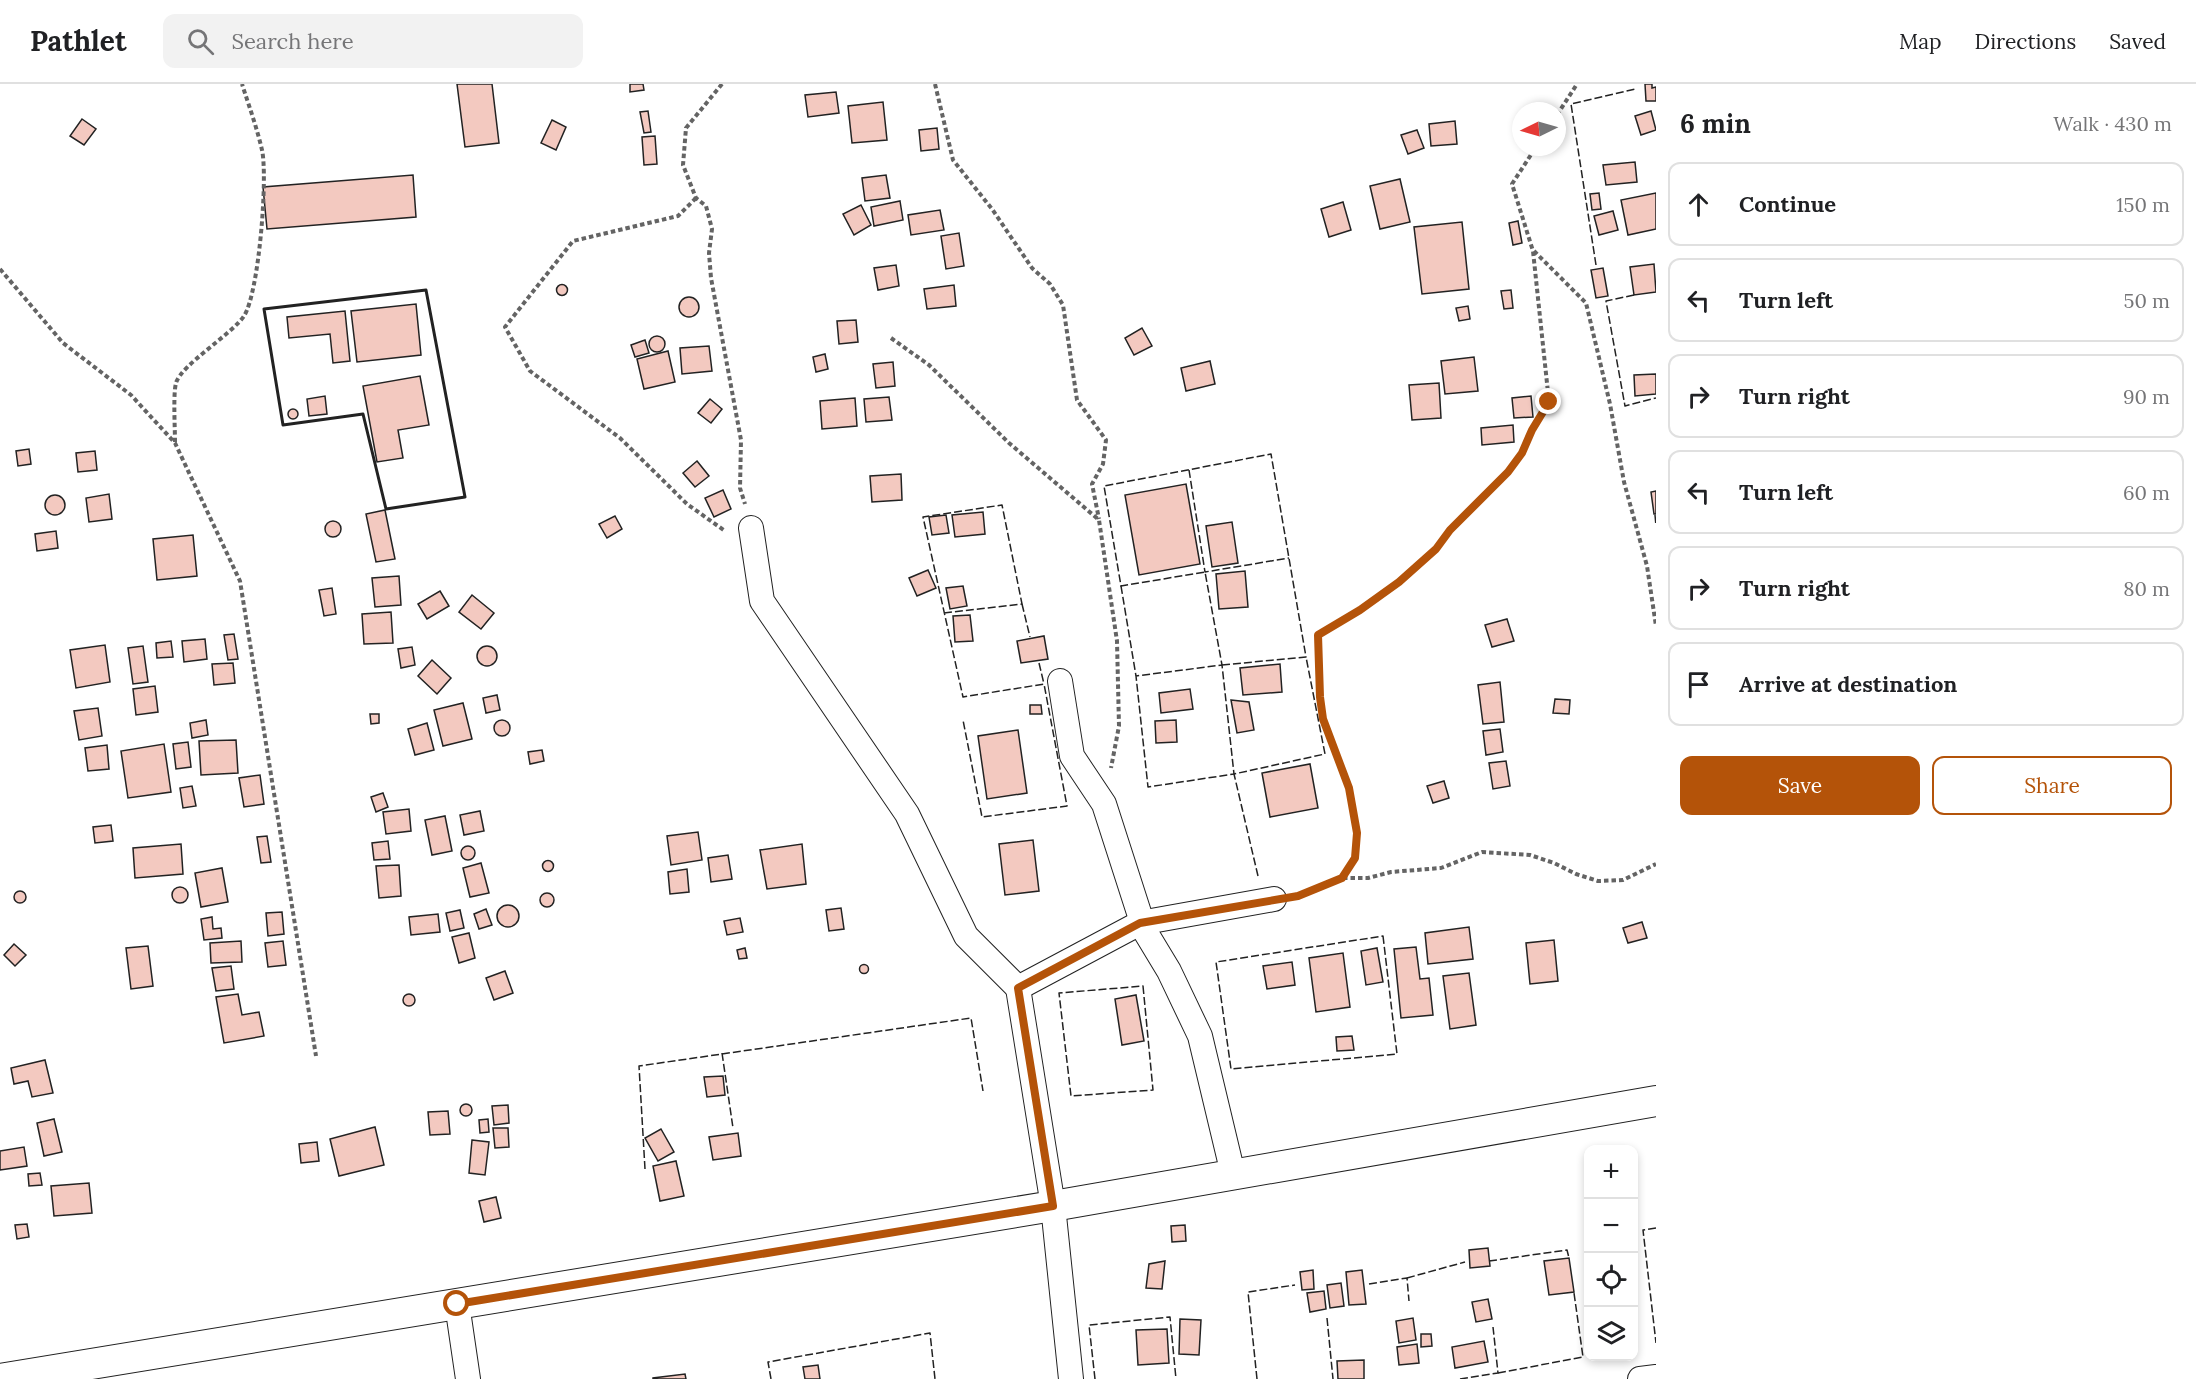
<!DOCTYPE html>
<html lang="en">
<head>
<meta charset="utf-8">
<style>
  body { margin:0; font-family:Lora,serif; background:#f2f2f2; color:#202124 }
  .controls { position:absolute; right:18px; bottom:18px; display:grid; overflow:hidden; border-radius:12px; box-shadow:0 3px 9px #0003 }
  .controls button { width:54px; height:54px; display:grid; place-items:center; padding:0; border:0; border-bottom:2px solid #e0e0e0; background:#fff; color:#202124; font:30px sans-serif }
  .compass { position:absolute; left:1512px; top:18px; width:54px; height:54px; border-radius:50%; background:#fff; box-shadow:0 3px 9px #0003; rotate:265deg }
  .stop { position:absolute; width:18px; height:18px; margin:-14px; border:4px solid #b45309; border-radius:50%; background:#fff }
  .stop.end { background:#b45309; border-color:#fff; box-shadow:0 2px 6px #0008 }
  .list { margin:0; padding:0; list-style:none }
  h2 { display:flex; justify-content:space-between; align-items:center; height:78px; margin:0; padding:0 24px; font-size:26px }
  h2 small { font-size:20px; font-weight:400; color:#757577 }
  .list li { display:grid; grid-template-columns:39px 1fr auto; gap:18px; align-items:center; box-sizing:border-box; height:84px; margin:0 12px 12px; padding:0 12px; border:2px solid #e0e0e0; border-radius:12px }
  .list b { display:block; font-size:22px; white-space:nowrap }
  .list em { font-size:20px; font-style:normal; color:#757577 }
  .actions { display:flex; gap:12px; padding:18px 24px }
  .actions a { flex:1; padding:14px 0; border:2px solid #b45309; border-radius:12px; text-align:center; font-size:21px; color:#b45309 }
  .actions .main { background:#b45309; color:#fff }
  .icon { flex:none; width:33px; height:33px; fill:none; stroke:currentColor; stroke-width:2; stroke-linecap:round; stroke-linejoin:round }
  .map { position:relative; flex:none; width:1656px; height:1295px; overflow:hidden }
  header { display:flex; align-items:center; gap:36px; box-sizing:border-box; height:84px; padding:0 30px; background:#fff; border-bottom:2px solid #e0e0e0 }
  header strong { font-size:28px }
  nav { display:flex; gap:33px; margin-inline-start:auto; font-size:21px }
  .search { width:420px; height:54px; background:#f2f2f2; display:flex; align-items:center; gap:15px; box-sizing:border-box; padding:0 21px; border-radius:12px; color:#757577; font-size:22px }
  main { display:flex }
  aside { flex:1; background:#fff }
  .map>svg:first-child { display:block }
  .building { fill:#f3c9c0; stroke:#222; stroke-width:1.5 }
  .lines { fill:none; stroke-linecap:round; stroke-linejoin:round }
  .minor-casing { stroke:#222; stroke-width:26 }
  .tertiary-casing { stroke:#222; stroke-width:32 }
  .path { stroke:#646464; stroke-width:4; stroke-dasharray:4.5 3; stroke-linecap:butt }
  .minor { stroke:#fff; stroke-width:24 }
  .tertiary { stroke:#fff; stroke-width:30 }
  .fence { stroke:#222; stroke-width:1.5; stroke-dasharray:8 3; stroke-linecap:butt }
  .wall { stroke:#222; stroke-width:3 }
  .route { stroke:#b45309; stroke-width:8 }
</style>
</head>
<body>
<header>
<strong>Pathlet</strong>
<div class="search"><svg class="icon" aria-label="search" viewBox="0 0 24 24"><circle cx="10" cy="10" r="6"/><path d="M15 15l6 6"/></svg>Search here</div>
<nav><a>Map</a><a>Directions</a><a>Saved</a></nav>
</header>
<main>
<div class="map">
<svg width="1656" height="1295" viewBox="0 0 1656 1295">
  <rect width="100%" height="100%" fill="#fff"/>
  <!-- building -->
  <g class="building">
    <polygon points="457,0 492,0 499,59 465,63"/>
    <polygon points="630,0 643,0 644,6 630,8"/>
    <polygon points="1645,0 1652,0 1652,4 1656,3 1656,17 1646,17"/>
    <polygon points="836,8 839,29 808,33 805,11"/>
    <polygon points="883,18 887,56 852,59 848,22"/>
    <polygon points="648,27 651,48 644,49 640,28"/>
    <polygon points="1651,27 1656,46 1641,51 1635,32"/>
    <polygon points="82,35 96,45 84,61 70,52"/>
    <polygon points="552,36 566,43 556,66 541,59"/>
    <polygon points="1455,37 1457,60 1431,62 1429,40"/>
    <polygon points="937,44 939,65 921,67 919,46"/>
    <polygon points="1417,46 1424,64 1408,70 1401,51"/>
    <polygon points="655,52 657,80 644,81 642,53"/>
    <polygon points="1635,78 1637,98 1606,101 1603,81"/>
    <polygon points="413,91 416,133 267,145 263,103"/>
    <polygon points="886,91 890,114 865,117 862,94"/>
    <polygon points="1400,95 1410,138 1380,145 1370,102"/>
    <polygon points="1599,109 1601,125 1592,126 1590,110"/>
    <polygon points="1656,109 1656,145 1628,151 1621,116"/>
    <polygon points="900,117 903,136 874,142 871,123"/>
    <polygon points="1343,118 1351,146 1329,153 1321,125"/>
    <polygon points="861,121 871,141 854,151 843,130"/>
    <polygon points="940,126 944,146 911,151 908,131"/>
    <polygon points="1613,127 1618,146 1599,151 1594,132"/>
    <polygon points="1518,137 1522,159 1513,161 1509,139"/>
    <polygon points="1462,138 1469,205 1422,210 1414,143"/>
    <polygon points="959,149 964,182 946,185 941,152"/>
    <polygon points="1654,180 1656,208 1634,211 1630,183"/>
    <polygon points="896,181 899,202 878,206 874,184"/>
    <polygon points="1603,184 1608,212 1596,214 1591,186"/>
    <circle cx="562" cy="206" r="5.5"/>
    <polygon points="954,201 956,222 927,225 924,205"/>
    <polygon points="1511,206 1513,224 1504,225 1501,207"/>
    <circle cx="689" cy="223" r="10"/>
    <polygon points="416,220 421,271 357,278 351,227"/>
    <polygon points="1468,222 1470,235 1459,237 1456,224"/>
    <polygon points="345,227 350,277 333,279 330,250 289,254 287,233"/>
    <polygon points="856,236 858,258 839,260 837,237"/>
    <polygon points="1142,244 1152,262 1134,271 1125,254"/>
    <circle cx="657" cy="260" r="8"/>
    <polygon points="645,256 649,269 635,273 631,261"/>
    <polygon points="709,262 712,287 682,290 680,264"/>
    <polygon points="668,267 675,298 644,305 637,275"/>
    <polygon points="825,270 828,285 816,288 813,273"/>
    <polygon points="1474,273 1478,307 1445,310 1441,277"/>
    <polygon points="1210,277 1215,300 1186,307 1181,284"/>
    <polygon points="893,278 895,302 876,304 873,280"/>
    <polygon points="1656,290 1656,310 1635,312 1634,291"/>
    <polygon points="420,292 429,341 398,346 403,374 377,378 363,302"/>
    <polygon points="1439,299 1441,334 1412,336 1409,301"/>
    <polygon points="325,312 327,330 309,332 307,315"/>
    <polygon points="1531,312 1533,333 1514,334 1512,314"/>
    <polygon points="889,313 892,336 866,338 864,315"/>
    <polygon points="855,314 857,342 822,345 820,317"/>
    <polygon points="710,315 722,325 711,339 698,329"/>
    <circle cx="293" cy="330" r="5"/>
    <polygon points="1513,341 1514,358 1482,361 1481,344"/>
    <polygon points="29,365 31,380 18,382 16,367"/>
    <polygon points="95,367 97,386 78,388 76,369"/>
    <polygon points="697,377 709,392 695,403 683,389"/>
    <polygon points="901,390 902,416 872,418 870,392"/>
    <polygon points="1186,400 1200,480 1139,491 1125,411"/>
    <polygon points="723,406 731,425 714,433 705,414"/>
    <polygon points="1656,407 1656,430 1654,430 1651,408"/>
    <polygon points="109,410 112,435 89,438 86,414"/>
    <circle cx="55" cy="421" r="10"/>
    <polygon points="385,426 395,475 376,478 366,430"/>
    <polygon points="983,428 985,450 955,453 952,431"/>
    <polygon points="946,431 949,449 932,451 929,433"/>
    <polygon points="615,432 622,445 607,454 599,440"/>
    <circle cx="333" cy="445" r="8"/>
    <polygon points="1232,438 1238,479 1212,483 1206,442"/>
    <polygon points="56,447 58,464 37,467 35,450"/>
    <polygon points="193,451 197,492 157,496 153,455"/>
    <polygon points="928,486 936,504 917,512 909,494"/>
    <polygon points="1245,487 1248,523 1219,525 1216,490"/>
    <polygon points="399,492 401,521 375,523 372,494"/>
    <polygon points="963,502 967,522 950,525 946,504"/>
    <polygon points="332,504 336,530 324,532 319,506"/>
    <polygon points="440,507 449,522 427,535 418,520"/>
    <polygon points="472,511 494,529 481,545 459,528"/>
    <polygon points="391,528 393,559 364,560 362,530"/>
    <polygon points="970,531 973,557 955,558 953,532"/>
    <polygon points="1507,535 1514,557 1492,563 1485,541"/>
    <polygon points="234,550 238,575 228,576 224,551"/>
    <polygon points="1044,552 1048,575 1021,579 1017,557"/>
    <polygon points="205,555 207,575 184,578 182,557"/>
    <polygon points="171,557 173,573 157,574 156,559"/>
    <polygon points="105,561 110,598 76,604 70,566"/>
    <polygon points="143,562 148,598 133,600 128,564"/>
    <circle cx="487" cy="572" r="10"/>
    <polygon points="412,563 415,581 401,584 398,565"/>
    <polygon points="432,576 451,594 437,610 418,592"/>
    <polygon points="233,579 235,599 214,601 212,580"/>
    <polygon points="1280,580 1282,608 1243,611 1240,584"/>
    <polygon points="1500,598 1504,638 1483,640 1478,601"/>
    <polygon points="155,602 158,628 136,631 133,605"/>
    <polygon points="1190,605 1193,625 1161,629 1159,609"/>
    <polygon points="497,611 500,626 486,629 483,614"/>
    <polygon points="1555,615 1570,616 1569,630 1553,629"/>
    <polygon points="1231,616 1249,618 1254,646 1237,649"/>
    <polygon points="463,619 472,655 443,662 434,626"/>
    <polygon points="1030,621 1041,621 1042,630 1030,630"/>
    <polygon points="98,624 102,652 79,656 74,627"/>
    <polygon points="370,630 379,630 379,639 371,640"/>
    <polygon points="206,636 208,651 192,654 190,639"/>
    <polygon points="1176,636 1177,658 1156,659 1155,637"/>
    <circle cx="502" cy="644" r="8"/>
    <polygon points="427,639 434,666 415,671 408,645"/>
    <polygon points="1500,645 1503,668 1486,671 1483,647"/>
    <polygon points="1018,646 1027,709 987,715 978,652"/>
    <polygon points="236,656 238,689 201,691 199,657"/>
    <polygon points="188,658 191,683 176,685 173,660"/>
    <polygon points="164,660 171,708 128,714 121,667"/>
    <polygon points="107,661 109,685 88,687 85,664"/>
    <polygon points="542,666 544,677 530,680 528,668"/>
    <polygon points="1506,677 1510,702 1493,705 1489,679"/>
    <polygon points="1310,680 1318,724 1270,733 1262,689"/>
    <polygon points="260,691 264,720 244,723 239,694"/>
    <polygon points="1444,697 1449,714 1433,719 1427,702"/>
    <polygon points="192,702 196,722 183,724 180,704"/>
    <polygon points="383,709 388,723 376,728 371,713"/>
    <polygon points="409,725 411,747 386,750 383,728"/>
    <polygon points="480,727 484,747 464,751 460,731"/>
    <polygon points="445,732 452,767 432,771 425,736"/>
    <polygon points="111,741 113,757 95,759 93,743"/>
    <polygon points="698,748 702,776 671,781 667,752"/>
    <polygon points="267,752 271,778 261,779 257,753"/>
    <polygon points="1033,756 1039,807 1005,811 999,760"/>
    <polygon points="388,757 390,775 374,776 372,759"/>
    <polygon points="181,760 183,790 135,794 133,764"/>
    <polygon points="802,760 806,800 767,805 760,766"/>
    <circle cx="468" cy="769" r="7"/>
    <polygon points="728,771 732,795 711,798 708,774"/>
    <circle cx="548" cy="782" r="5.5"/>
    <polygon points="481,779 489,809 470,813 463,784"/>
    <polygon points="399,781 401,812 379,814 376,782"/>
    <polygon points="222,784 228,818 201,823 195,789"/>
    <polygon points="687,785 689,808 670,810 668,788"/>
    <circle cx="180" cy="811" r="8"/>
    <circle cx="20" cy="813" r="6"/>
    <circle cx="547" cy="816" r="7"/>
    <circle cx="508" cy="832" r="11"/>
    <polygon points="841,824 844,845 829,847 826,826"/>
    <polygon points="486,825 492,841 479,845 474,830"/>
    <polygon points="460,826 464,844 450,847 446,829"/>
    <polygon points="282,828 284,850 268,852 266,829"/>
    <polygon points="438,830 440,848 411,851 409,833"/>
    <polygon points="212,833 213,845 221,844 222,854 204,856 201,835"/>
    <polygon points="740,834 743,848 727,851 724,837"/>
    <polygon points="1642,838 1647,854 1628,859 1623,844"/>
    <polygon points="1469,843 1473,875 1428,880 1425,849"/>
    <polygon points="469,849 475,874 459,879 452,853"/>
    <polygon points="1554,856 1558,897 1530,900 1526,859"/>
    <polygon points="241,857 242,878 211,879 210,859"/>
    <polygon points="283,857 286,881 268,883 265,859"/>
    <polygon points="14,860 26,871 15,882 4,871"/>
    <polygon points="148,862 153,902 131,905 126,864"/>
    <polygon points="1416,863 1420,895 1429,894 1433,931 1401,934 1394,865"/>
    <polygon points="745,864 747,874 739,875 737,866"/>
    <polygon points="1377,864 1383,898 1366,901 1361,867"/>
    <polygon points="1343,869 1350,923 1316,928 1309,874"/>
    <polygon points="1292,878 1295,901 1267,905 1263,882"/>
    <circle cx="864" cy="885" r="4.5"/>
    <polygon points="231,882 234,905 216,907 212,884"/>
    <polygon points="505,887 513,909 494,916 486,894"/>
    <polygon points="1469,889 1476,941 1450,945 1443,892"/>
    <circle cx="409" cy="916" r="6"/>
    <polygon points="238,910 242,931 259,928 264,952 224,959 216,913"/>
    <polygon points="1136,911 1144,957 1122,961 1115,915"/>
    <polygon points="1352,952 1354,966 1337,967 1336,953"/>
    <polygon points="45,976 53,1009 32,1013 28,997 14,1000 11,984"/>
    <polygon points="723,992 725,1011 707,1013 704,993"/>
    <circle cx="466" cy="1026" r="6"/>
    <polygon points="508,1021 509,1039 494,1041 492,1022"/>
    <polygon points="448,1027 450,1050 430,1051 428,1028"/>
    <polygon points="54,1035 62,1068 44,1072 37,1039"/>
    <polygon points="488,1035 489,1048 480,1049 479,1036"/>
    <polygon points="375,1043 384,1081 339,1092 330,1055"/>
    <polygon points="493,1044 508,1044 509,1063 495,1064"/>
    <polygon points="661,1045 674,1068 658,1077 645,1054"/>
    <polygon points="738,1049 741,1072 713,1076 709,1053"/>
    <polygon points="472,1056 489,1058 485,1091 469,1089"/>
    <polygon points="317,1058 319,1077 301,1079 299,1060"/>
    <polygon points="24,1063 27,1082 0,1086 0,1067"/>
    <polygon points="676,1077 684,1112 660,1117 653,1082"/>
    <polygon points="40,1089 42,1101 29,1102 28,1090"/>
    <polygon points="89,1099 92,1129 54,1132 51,1102"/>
    <polygon points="496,1113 501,1134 484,1138 479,1117"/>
    <polygon points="27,1140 29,1153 17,1155 15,1141"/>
    <polygon points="1185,1141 1186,1157 1172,1158 1171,1142"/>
    <polygon points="1488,1164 1490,1182 1470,1184 1469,1166"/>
    <polygon points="1569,1174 1574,1208 1549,1211 1544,1177"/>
    <polygon points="1165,1177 1162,1205 1146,1204 1149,1180"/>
    <polygon points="1313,1186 1314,1205 1302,1206 1300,1188"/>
    <polygon points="1362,1186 1366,1220 1349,1221 1346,1188"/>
    <polygon points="1341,1199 1344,1222 1330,1224 1327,1201"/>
    <polygon points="1324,1207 1326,1225 1310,1228 1307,1209"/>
    <polygon points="1488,1215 1492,1235 1476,1238 1472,1218"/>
    <polygon points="1413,1234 1416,1256 1399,1259 1396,1237"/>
    <polygon points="1180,1235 1201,1236 1199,1271 1179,1270"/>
    <polygon points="1167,1245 1169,1279 1138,1281 1136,1246"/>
    <polygon points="1421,1250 1431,1250 1432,1262 1421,1263"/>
    <polygon points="1484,1257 1488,1278 1455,1284 1452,1263"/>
    <polygon points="1417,1260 1419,1279 1399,1281 1397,1263"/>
    <polygon points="1364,1276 1364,1295 1338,1295 1337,1277"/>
    <polygon points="818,1281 820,1295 805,1295 803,1283"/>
    <polygon points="685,1290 686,1295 653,1295 653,1294"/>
  </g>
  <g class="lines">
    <defs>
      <g id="minor">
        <polyline points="751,444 762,517 907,730 966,852 1018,904 1140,839 1274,815"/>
        <polyline points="1060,597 1072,672 1104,720 1141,835 1140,839 1169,887 1200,952 1233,1090"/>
        <polyline points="1018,904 1053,1122 1071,1295"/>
        <polyline points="457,1220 468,1295"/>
        <polyline points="1640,1295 1656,1293"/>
      </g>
      <polyline id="tertiary" points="0,1295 1053,1122 1656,1017"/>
    </defs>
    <!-- minor casing -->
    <use href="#minor" class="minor-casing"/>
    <!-- tertiary casing -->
    <use href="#tertiary" class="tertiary-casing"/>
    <!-- path -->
    <g class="path">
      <polyline points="722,0 686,44 683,81 696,114 706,122 712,145 709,169 711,194 741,356 740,404 745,420"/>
      <polyline points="935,0 953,76 992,125 1032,184 1050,200 1063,221 1077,316 1106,356 1103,380 1092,400 1099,435"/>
      <polyline points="1557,31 1577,0"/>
      <polyline points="696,114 678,132 573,157 505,243 530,287 620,354 687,420 725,447"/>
      <polyline points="1534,167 1586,219 1610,320 1624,398 1647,482 1656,542"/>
      <polyline points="0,185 63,259 131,311 175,359 240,497 316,972"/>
      <polyline points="891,254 929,281 1009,359 1099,436 1117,557 1119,642 1111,684"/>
      <path d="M175 358C175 344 173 310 176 299 181 281 231 251 244 232 259 209 268 93 262 66 257 44 249 22 242 0"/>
      <polyline points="1343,794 1368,794 1391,788 1441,784 1482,768 1530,771 1554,779 1576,790 1598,797 1623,796 1656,780"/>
      <polyline points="1299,812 1343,794 1355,774 1357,749 1349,704 1323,635 1320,613 1318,551 1360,526 1399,498 1436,465 1450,446 1508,388 1522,369 1532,346 1549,318 1533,167 1512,100 1536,63"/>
    </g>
    <!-- minor -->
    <use href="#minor" class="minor"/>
    <!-- tertiary -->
    <use href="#tertiary" class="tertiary"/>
    <!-- fence -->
    <g class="fence">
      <polyline points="1596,181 1571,20 1635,5"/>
      <polyline points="1634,211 1606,217 1625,322 1656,314"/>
      <polyline points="1189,386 1205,488 1289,474"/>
      <polyline points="1655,431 1656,442"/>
      <polyline points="1121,502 1136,592"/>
      <polyline points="1022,520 1030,553"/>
      <polyline points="944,529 1022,520 1002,421 923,433 963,613 1044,600 1067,722 982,733 963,636"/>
      <polyline points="1039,579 1044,600"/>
      <polyline points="1222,581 1306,573 1271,370 1104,402 1121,502 1205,488 1222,581 1234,690 1148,703 1136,592 1222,581"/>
      <polyline points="1258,792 1234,690 1325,670 1306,573"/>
      <polygon points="1383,852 1397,970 1231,985 1216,878"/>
      <polygon points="1143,902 1153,1006 1071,1012 1059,909"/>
      <polyline points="722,969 733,1044"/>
      <polyline points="645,1085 639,982 971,934 983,1007"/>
      <polyline points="1656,1144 1643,1146 1656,1259"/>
      <polyline points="1489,1177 1567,1166 1569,1174"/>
      <polyline points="1407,1194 1465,1178"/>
      <polyline points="1369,1200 1407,1194 1409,1217"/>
      <polyline points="1327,1234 1333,1295"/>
      <polyline points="1498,1289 1583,1273 1574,1209"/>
      <polyline points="771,1295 768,1278 930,1249 935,1295"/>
      <polyline points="1095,1295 1089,1241 1170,1233 1176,1295"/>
      <polyline points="1257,1295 1248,1208 1295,1201"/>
      <polyline points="1460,1295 1498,1289 1493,1243"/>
    </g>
    <!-- wall -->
    <polygon class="wall" points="426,206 465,413 386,425 363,330 283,341 264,225"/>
  </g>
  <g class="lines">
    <!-- route -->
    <polyline class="route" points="457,1220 1053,1122 1018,904 1140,839 1298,812 1342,794 1355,774 1357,749 1349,704 1323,635 1320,613 1318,551 1360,526 1399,498 1436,465 1450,446 1508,388 1522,369 1532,346 1549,318"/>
  </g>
</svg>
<div class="controls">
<button>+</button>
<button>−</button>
<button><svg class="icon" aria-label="locate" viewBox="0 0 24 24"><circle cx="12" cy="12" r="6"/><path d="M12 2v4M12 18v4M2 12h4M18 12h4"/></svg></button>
<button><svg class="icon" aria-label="layers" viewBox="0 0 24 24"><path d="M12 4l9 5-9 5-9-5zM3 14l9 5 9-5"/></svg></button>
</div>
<svg class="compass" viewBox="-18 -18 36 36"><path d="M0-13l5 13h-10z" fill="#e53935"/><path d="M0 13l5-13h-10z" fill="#757577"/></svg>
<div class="stop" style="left:457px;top:1220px"></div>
<div class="stop end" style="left:1549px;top:318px"></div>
</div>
<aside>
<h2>6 min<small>Walk · 430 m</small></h2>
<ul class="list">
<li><svg class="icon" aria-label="ahead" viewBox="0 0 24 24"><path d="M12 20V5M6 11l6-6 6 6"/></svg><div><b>Continue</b></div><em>150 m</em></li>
<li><svg class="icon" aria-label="left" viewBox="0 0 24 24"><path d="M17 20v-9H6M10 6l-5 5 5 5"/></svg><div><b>Turn left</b></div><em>50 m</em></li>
<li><svg class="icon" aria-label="right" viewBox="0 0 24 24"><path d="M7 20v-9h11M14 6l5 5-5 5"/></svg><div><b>Turn right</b></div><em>90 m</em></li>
<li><svg class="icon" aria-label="left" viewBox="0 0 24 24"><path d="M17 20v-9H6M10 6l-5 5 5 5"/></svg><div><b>Turn left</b></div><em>60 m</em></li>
<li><svg class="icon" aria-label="right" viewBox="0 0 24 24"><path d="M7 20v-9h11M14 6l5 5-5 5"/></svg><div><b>Turn right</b></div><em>80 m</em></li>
<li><svg class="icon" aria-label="arrive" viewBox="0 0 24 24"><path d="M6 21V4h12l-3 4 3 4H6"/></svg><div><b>Arrive at destination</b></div></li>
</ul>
<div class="actions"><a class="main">Save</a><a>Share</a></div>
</aside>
</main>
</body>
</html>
